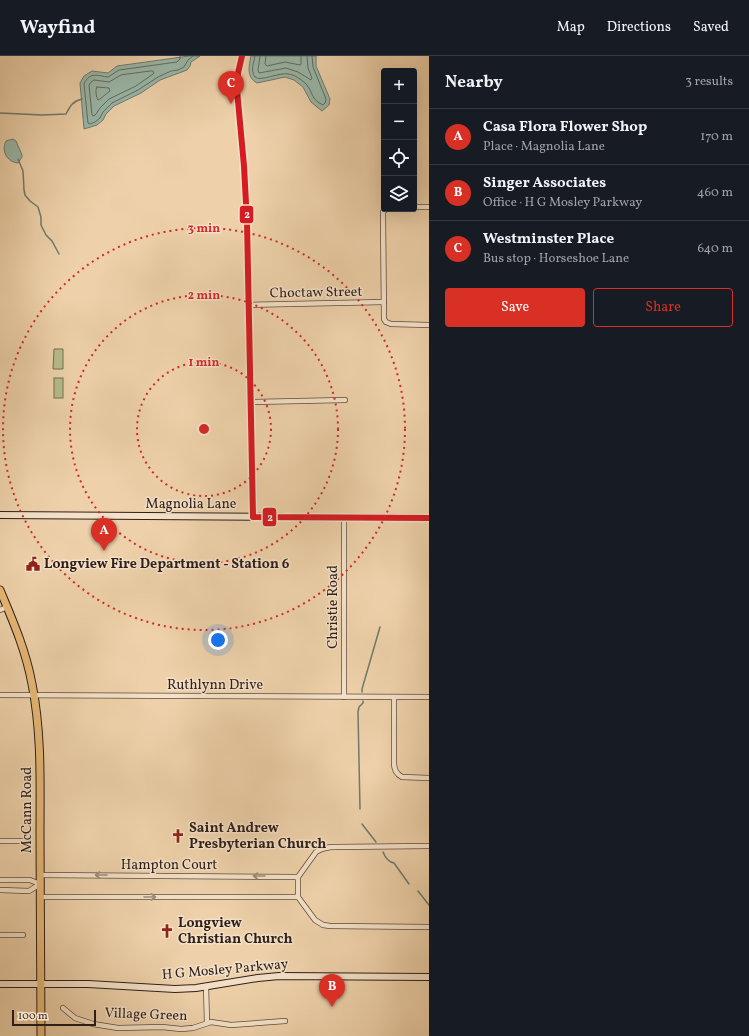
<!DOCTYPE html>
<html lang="en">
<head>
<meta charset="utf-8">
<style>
  body { margin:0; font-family:Vollkorn,serif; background:#242831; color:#f1f3f6 }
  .controls { position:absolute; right:12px; top:12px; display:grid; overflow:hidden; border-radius:4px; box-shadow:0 4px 16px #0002 }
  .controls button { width:36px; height:36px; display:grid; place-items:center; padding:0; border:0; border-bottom:1px solid #363941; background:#171b24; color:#f1f3f6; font:20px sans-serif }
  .scale { position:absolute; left:12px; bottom:10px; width:84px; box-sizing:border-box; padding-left:4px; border:2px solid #2e1f19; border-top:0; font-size:11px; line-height:14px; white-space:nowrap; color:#2e1f19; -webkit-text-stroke:3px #f4e1c8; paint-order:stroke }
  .you { position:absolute; left:218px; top:584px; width:14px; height:14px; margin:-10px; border:3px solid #fff; border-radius:50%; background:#1a73e8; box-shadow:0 0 0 6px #1a73e833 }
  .badge { display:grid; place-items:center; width:26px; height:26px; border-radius:50%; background:#d93025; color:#fff; font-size:13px; font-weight:700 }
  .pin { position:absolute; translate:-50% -33px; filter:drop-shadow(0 1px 2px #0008) }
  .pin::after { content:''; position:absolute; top:21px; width:14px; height:12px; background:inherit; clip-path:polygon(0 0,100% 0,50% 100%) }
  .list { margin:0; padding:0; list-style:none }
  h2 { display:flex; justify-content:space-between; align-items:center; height:52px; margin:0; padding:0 16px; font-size:17px }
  h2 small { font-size:13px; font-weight:400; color:#9ea1a6 }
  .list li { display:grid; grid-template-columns:26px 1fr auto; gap:12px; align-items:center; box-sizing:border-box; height:56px; padding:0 16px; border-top:1px solid #363941 }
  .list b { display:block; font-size:15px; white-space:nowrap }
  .list p { margin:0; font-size:13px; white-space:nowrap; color:#9ea1a6 }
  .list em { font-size:13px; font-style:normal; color:#9ea1a6 }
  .actions { display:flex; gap:8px; padding:12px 16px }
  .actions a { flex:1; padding:9px 0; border:1px solid #d93025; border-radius:4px; text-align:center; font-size:14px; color:#d93025 }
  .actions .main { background:#d93025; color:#fff }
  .icon { flex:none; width:22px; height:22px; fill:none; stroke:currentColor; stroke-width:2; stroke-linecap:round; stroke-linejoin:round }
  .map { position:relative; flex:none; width:429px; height:980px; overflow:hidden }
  header { display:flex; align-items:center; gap:24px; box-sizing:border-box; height:56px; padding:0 20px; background:#171b24; border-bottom:1px solid #363941 }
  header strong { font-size:19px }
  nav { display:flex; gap:22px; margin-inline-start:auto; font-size:14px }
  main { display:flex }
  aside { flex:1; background:#171b24 }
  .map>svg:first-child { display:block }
  .green { fill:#b5bc8b; stroke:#726e52 }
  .water { fill:#99b7a9; stroke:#6e7a6f }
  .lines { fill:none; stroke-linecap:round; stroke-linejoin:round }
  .shore { stroke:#646b61; stroke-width:1 }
  .stream { stroke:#6e7a6f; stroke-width:1.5 }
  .minor-casing { stroke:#5e4c3d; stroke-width:6 }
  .secondary-casing { stroke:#2e1f19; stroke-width:8 }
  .primary-casing { stroke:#2e1f19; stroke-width:9 }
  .minor { stroke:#f4e1c8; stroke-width:4.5 }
  .secondary { stroke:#f4e1c8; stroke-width:6 }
  .primary { stroke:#e7b875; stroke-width:7 }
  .bus-1-casing { stroke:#f4e1c8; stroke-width:9 }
  .bus-1 { stroke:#d61b22; stroke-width:6 }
  .oneway { stroke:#9b8a79 }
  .ring { fill:none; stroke:#d62828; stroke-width:2; stroke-dasharray:2 4 }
  .labels { text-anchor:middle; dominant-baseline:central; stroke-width:3; stroke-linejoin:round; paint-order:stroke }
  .street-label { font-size:14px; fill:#2e1f19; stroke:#f4e1c8 }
  .poi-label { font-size:14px; font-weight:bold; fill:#2e1f19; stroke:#f4e1c8; text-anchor:start }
  .centre { fill:#d62828; stroke:#f4e1c8; stroke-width:2 }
  .ring-label { font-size:12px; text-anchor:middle; font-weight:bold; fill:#d62828; stroke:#f4e1c8; stroke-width:3; stroke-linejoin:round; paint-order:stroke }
  .line-badge { stroke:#f4e1c8; stroke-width:1.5 }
  .badge-label { font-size:11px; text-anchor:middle; font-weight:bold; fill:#fff }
</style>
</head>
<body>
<header>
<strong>Wayfind</strong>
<nav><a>Map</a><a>Directions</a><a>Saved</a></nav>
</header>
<main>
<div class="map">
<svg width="429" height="980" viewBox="0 0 429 980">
  <rect width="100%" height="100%" fill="#eed1aa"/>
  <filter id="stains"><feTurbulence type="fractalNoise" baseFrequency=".005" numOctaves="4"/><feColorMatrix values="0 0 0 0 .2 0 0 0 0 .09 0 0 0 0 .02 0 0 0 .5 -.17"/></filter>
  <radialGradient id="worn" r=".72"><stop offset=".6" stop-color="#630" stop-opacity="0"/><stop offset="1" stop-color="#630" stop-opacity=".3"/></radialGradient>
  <!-- green -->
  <g class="green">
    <polygon points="54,293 63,293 63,313 53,313"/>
    <rect x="54" y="322" width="9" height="20"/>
  </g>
  <!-- water -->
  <g class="water">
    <polygon points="189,0 200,0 191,6 190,10 187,14 160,24 141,37 114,50 106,58 103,64 97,69 84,73 80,27 84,20 92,15 108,17 117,10"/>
    <path d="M251 0H316V10L330 43 329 49 322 55 311 46 303 31 294 24 285 21 257 27C246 21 249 10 251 0Z"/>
    <path d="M13 83 16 85 22 99V101L18 107C7 106 1 95 6 85Z"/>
  </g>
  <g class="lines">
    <!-- shore -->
    <g class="shore">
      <path d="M180 0V3L177 6 119 14 108 21C98 20 90 15 84 28L88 67 90 68 95 66 100 62 103 56 112 47 138 34 158 21 171 15 178 14 184 11 188 4 193 0"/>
      <path d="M255 0C254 7 250 14 255 21 260 26 280 16 288 18 295 19 301 23 306 28 314 37 310 43 323 49L325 47 326 43 313 11 312 0"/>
      <polyline points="260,0 258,14 259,17 286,12 298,16 311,24 312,22 308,12 307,0"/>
      <polyline points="266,0 265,8 267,10 285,6 300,9 301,8 301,0"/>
      <polygon points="152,15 154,16 153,18 136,30 109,43 100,52 96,58 94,60 92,59 89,29 91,26 94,24 109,26 121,19"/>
      <path d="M97 31 109 32 110 35 100 43 98 44C96 41 95 33 97 31Z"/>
    </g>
    <!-- stream -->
    <g class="stream">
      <path d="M0 57 42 59 66 58C70 50 73 45 82 43"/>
      <polyline points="18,103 23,115 24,134 25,139 30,145 38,151 41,161 41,169 46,179 52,185 59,198"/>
      <polyline points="362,636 362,633 380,571"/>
      <polyline points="360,753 358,656 359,651 363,647 363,645"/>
      <polyline points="362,768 376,786"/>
      <path d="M383 796C385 801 388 806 394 807L409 828"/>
      <polyline points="418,835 429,849"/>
    </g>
    <defs>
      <g id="minor">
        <polyline points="242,0 238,17 237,34 244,110 247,166 253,461"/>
        <polyline points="414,151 429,151"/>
        <polyline points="386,153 383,156 383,159 384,263 386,266 391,268 429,269"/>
        <polyline points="248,249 384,246"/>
        <polyline points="251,346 345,344"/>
        <polyline points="344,461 344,641"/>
        <polyline points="0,554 7,551"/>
        <polyline points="0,639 429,641"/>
        <path d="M394 641V707C394 713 396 718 402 721L429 722"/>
        <polyline points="0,785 23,785"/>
        <path d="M429 790 335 791C328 791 322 792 316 796L298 821V841L315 864 323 869 330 870 429 871"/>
        <polyline points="40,819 298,821"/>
        <polyline points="0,824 30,824 40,828"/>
        <polyline points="0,834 29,835 40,828"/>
        <polyline points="41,841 298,841"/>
        <polyline points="0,879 23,879"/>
        <polyline points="206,930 207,967"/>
        <polyline points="63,952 75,962 93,968 118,972 162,971 181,973 193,972 211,966 231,969 285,965"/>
      </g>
      <g id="secondary">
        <polyline points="0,459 429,462"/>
        <polyline points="0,928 88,928 175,933 196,932 258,922 279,920 429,921"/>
      </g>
      <path id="primary" d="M0 534C13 565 26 595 32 628 42 678 40 729 40 780 40 846 41 913 41 980"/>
    </defs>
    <!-- minor casing -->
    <use href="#minor" class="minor-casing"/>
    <!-- secondary casing -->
    <use href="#secondary" class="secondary-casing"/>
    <!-- primary casing -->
    <use href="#primary" class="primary-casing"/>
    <!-- minor -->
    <use href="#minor" class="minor"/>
    <!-- secondary -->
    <use href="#secondary" class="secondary"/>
    <!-- primary -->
    <use href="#primary" class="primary"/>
    <defs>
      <polyline id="bus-1" points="242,0 238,17 237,34 244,110 247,166 253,461 429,462"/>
    </defs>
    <!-- bus-1 casing -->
    <use href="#bus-1" class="bus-1-casing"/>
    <!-- bus-1 -->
    <use href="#bus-1" class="bus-1"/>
  </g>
  <!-- one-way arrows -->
  <defs><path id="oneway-shaft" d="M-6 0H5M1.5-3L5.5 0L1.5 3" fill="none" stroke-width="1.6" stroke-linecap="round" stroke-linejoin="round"/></defs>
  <g class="oneway">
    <use href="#oneway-shaft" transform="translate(101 819) rotate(-180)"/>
    <use href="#oneway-shaft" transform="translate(259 820) rotate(-180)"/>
    <use href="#oneway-shaft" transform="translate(150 841)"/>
  </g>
  <!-- distance rings -->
  <g class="ring">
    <circle cx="204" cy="373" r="67"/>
    <circle cx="204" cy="373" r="134"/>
    <circle cx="204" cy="373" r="201"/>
  </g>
  <!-- icons -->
  <defs>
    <symbol id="civic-bare" viewBox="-9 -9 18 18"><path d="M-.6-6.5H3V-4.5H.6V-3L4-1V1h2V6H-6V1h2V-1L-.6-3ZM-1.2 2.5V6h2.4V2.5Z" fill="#8f2418" stroke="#f4e1c8" stroke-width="2.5" paint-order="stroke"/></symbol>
    <symbol id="church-bare" viewBox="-9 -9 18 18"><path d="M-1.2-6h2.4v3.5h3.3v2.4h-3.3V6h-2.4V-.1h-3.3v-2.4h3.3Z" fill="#8f2418" stroke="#f4e1c8" stroke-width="2.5" paint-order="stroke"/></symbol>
  </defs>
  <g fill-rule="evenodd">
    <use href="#civic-bare" x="23" y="498" width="20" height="20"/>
    <use href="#church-bare" x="168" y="770" width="20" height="20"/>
    <use href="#church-bare" x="157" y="865" width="20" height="20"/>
  </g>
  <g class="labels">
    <!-- street labels -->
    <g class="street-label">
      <text transform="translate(316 237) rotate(-1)">Choctaw Street</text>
      <text x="191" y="448">Magnolia Lane</text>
      <text transform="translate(333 551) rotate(-90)">Christie Road</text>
      <text x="215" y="629">Ruthlynn Drive</text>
      <text transform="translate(27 754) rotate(-90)">McCann Road</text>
      <text x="169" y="809">Hampton Court</text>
      <text transform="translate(225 914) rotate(-5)">H G Mosley Parkway</text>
      <text transform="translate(146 959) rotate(2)">Village Green</text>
    </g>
    <!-- poi labels -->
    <g class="poi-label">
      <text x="44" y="508">Longview Fire Department - Station 6</text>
      <text x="189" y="772">Saint Andrew<tspan x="189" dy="16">Presbyterian Church</tspan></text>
      <text x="178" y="867">Longview<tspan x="178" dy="16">Christian Church</tspan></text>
    </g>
  </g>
  <circle cx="204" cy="373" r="6" class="centre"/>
  <g class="ring-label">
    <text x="204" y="176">3 min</text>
    <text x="204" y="243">2 min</text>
    <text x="204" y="310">1 min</text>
  </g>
  <g class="line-badge">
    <rect x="239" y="149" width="15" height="19" rx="4" fill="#d61b22"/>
    <rect x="262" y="451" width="15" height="20" rx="4" fill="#d61b22"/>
  </g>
  <g class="badge-label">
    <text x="247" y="162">2</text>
    <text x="270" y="465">2</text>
  </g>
  <rect width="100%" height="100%" filter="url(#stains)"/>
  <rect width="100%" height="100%" fill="url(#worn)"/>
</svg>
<div class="controls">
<button>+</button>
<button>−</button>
<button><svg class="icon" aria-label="locate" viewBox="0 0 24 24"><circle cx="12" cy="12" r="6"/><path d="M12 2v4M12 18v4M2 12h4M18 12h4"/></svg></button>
<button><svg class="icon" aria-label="layers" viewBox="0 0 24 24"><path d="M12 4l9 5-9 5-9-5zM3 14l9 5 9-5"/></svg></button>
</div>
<div class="scale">100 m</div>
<div class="you"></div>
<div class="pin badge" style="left:104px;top:495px">A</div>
<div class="pin badge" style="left:332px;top:951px">B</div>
<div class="pin badge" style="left:231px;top:48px">C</div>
</div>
<aside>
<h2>Nearby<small>3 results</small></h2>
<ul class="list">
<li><span class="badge">A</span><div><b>Casa Flora Flower Shop</b><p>Place · Magnolia Lane</p></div><em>170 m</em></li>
<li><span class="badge">B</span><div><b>Singer Associates</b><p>Office · H G Mosley Parkway</p></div><em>460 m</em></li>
<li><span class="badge">C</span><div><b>Westminster Place</b><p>Bus stop · Horseshoe Lane</p></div><em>640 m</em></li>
</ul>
<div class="actions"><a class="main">Save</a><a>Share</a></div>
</aside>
</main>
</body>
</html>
